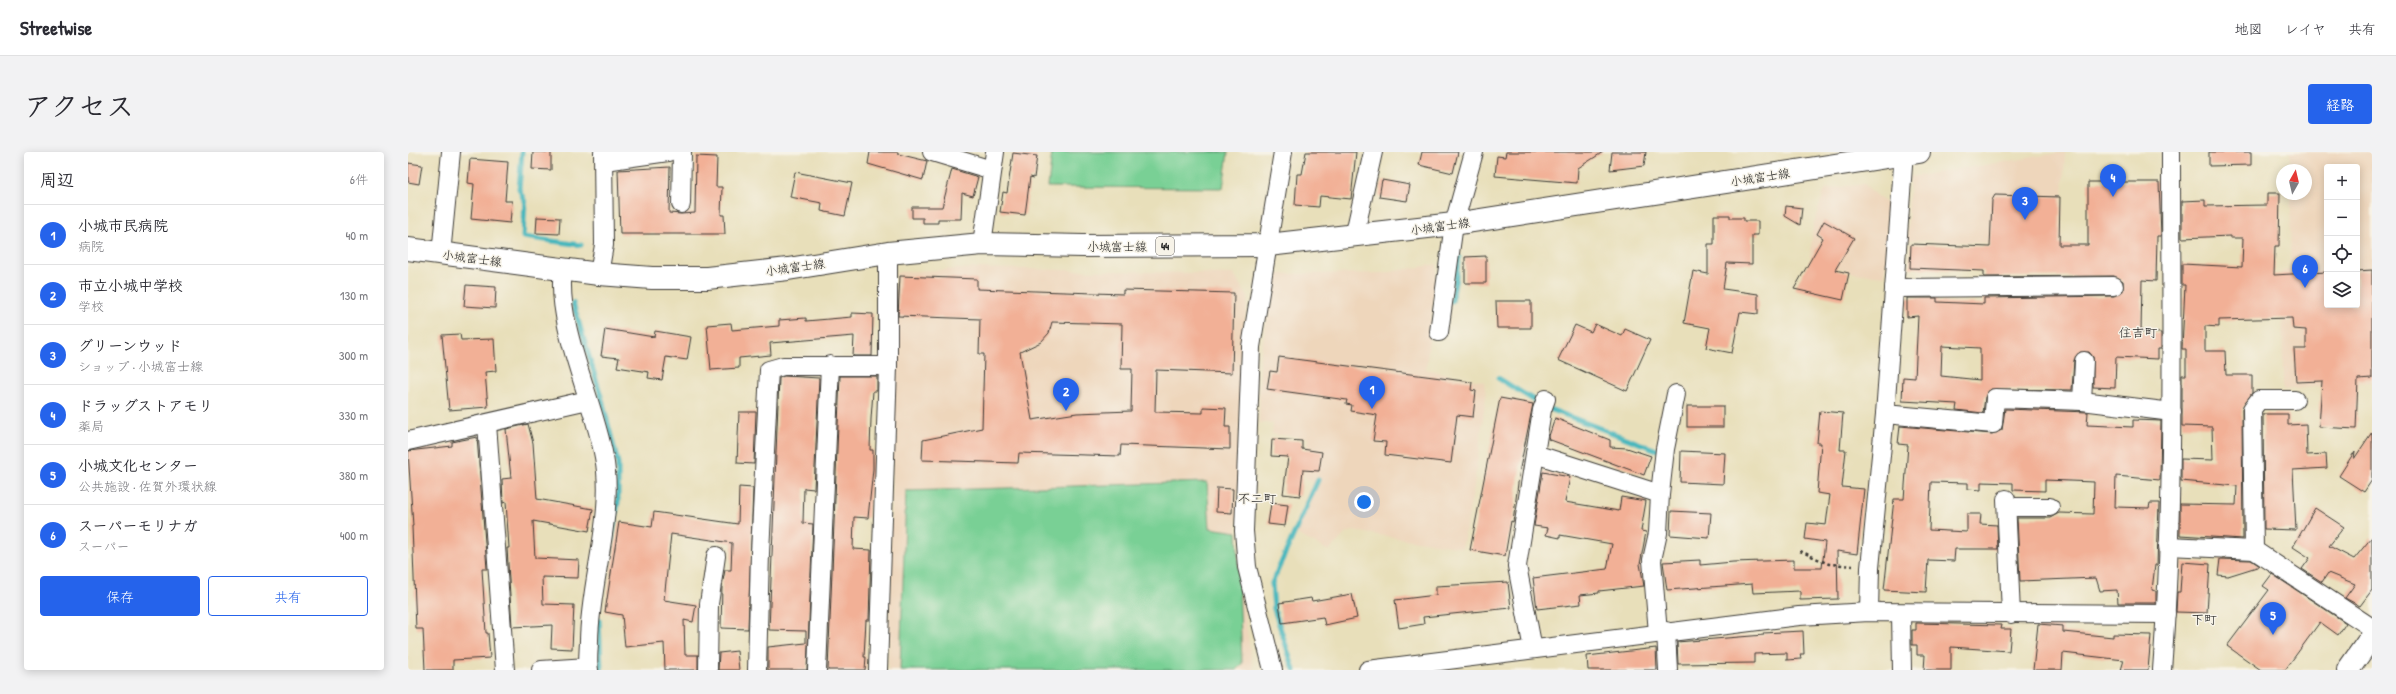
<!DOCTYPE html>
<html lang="ja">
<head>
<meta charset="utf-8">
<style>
  body { margin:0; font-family:"Patrick Hand","Klee One",sans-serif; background:#f2f2f3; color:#2b2b33 }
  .controls { position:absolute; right:12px; top:12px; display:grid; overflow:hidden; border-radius:4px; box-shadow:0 2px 10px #0003 }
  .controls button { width:36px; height:36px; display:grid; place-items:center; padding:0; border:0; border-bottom:1px solid #e1e1e2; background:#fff; color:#2b2b33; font:20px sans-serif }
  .compass { position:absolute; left:1868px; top:12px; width:36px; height:36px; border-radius:50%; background:#fff; box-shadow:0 2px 10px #0003; rotate:8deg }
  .you { position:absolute; left:956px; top:350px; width:14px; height:14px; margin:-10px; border:3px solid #fff; border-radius:50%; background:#1a73e8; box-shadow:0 0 0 6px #1a73e833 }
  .badge { display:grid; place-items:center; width:26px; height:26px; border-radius:50%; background:#2563eb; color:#fff; font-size:13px; font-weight:700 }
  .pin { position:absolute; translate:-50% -33px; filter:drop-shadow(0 1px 2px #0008) }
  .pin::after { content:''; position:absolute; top:21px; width:14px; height:12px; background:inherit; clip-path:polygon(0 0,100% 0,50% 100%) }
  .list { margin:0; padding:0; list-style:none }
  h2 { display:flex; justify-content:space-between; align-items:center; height:52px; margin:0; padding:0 16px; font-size:17px }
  h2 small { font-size:13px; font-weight:400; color:#7c7c81 }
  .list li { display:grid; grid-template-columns:26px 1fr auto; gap:12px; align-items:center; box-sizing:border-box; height:60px; padding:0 16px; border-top:1px solid #e1e1e2 }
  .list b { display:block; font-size:15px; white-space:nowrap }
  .list p { margin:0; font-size:13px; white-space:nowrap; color:#7c7c81 }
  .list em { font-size:13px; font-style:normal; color:#7c7c81 }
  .actions { display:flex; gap:8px; padding:12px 16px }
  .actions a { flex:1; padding:9px 0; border:1px solid #2563eb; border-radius:4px; text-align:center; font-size:14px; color:#2563eb }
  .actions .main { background:#2563eb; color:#fff }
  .icon { flex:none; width:22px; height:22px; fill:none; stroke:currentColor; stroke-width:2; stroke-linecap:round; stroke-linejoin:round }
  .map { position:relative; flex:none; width:1964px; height:518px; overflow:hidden; border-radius:4px }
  header { display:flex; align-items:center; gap:24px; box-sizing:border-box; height:56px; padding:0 20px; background:#fff; border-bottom:1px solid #e1e1e2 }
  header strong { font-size:19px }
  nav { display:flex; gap:22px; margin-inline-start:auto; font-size:14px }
  .intro { display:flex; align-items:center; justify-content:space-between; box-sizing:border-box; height:96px; padding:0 24px }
  h1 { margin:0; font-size:28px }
  .button { padding:10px 18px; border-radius:4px; background:#2563eb; color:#fff; font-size:14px; font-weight:700 }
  main { display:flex; gap:24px; padding:0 24px }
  aside { flex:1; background:#fff; border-radius:4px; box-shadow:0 2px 10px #0003 }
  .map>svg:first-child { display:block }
  .built { fill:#eed6bb; fill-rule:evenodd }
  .green { fill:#79d095; stroke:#4a7658 }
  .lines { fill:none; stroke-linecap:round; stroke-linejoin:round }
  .stream { stroke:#48b7bd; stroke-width:5 }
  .building { fill:#f2b096; fill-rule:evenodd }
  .minor-casing { stroke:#3b3934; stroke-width:20 }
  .primary-casing { stroke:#3b3934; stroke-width:24 }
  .path { stroke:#3b3934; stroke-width:2.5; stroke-dasharray:3 3; stroke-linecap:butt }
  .minor { stroke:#fff; stroke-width:18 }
  .primary { stroke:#fff; stroke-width:22 }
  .labels { text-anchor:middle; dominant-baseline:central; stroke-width:3; stroke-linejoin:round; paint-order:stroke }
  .shield { fill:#f7f3e8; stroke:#5e5c59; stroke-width:1 }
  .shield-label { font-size:11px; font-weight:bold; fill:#1c1c1c }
  .street-label { font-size:12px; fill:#1c1c1c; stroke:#f7f3e8 }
  .neighbourhood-label { font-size:13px; fill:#1c1c1c; stroke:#f7f3e8 }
</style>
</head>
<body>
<header>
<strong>Streetwise</strong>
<nav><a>地図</a><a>レイヤ</a><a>共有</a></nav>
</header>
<div class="intro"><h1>アクセス</h1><a class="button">経路</a></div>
<main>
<aside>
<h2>周辺<small>6件</small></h2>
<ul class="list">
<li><span class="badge">1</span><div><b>小城市民病院</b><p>病院</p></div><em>40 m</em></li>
<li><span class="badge">2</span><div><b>市立小城中学校</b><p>学校</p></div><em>130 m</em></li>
<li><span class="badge">3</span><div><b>グリーンウッド</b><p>ショップ · 小城富士線</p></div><em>300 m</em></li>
<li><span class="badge">4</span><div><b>ドラッグストアモリ</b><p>薬局</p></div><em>330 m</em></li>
<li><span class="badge">5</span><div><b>小城文化センター</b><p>公共施設 · 佐賀外環状線</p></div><em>380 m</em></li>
<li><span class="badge">6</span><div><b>スーパーモリナガ</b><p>スーパー</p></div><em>400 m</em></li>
</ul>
<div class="actions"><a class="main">保存</a><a>共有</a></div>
</aside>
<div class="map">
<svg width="1964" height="518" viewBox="0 0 1964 518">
  <rect width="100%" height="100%" fill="#f7f3e8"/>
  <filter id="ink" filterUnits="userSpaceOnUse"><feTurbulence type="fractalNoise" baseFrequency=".025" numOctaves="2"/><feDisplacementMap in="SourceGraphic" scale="8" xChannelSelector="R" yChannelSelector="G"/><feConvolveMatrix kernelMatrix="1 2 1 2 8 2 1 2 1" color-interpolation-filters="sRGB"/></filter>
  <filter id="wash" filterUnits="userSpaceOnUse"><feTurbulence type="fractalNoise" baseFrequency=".012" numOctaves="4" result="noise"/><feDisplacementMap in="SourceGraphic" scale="16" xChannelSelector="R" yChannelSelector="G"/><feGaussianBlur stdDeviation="0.9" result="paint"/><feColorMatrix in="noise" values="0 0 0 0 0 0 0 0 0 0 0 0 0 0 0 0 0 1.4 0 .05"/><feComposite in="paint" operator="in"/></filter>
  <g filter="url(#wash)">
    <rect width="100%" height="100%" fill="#e8dfba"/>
    <!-- built -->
    <g class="built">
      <polygon points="1657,0 1653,94 1499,88 1502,25"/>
      <path d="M1882 0H1964V230L1875 238 1874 119 1882 118 1883 42H1898V18H1882ZM1919 15H1949V153H1919Z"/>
      <polygon points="1456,32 1481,54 1477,124 1444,121 1402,105 1405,74 1417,37"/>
      <polygon points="1029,112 1018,217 1076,230 1078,244 1066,335 1054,396 945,379 938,381 921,399 885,380 905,330 896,325 900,286 864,282 865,271 851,271 852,205 868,122 975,121"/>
      <polygon points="572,116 825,122 840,145 834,194 829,380 832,433 845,518 480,518 488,120"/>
    </g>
    <!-- green -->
    <g class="green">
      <polygon points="644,0 820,0 815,36 640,35"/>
      <polygon points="799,330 802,376 829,380 834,512 828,518 492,518 498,339"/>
    </g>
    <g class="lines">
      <!-- stream -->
      <g class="stream">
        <polyline points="114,0 111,37 117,50 115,85 173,93"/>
        <polyline points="1044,149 1051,105"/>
        <polyline points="165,151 193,244 210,311 210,350 201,403"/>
        <polyline points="1090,226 1132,252"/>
        <polyline points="1139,256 1249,298"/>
        <polyline points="191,468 193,518"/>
        <polyline points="886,518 866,457 864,431 910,328"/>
      </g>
    </g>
    <g id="blocks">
      <!-- building -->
      <g class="building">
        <polygon points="125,0 143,0 143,18 124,17"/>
        <polygon points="462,0 490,0 490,2 519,9 515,28 460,12"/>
        <polygon points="898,0 948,0 943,47 912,44 911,55 887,53 889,22 894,22"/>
        <polygon points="1014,0 1050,0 1045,21 1011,13"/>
        <polygon points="1098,0 1195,0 1170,16 1169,31 1087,24 1089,4 1097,5"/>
        <polygon points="1204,0 1238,0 1236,14 1202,18"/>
        <polygon points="1801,0 1843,0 1843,13 1801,14"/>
        <polygon points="605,1 629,4 626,26 622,25 617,63 592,60 595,40 599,41"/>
        <polygon points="288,4 309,5 308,35 314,35 313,63 316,63 317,82 212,82 210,18 262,15 261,61 273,62 287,61"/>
        <polygon points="62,7 100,10 97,49 104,49 102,71 63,67 66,32 60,31"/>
        <polygon points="0,11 14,13 11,32 0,30"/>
        <polygon points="544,17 570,25 565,44 554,41 553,67 530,67 530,71 515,71 515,66 504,66 504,55 534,55"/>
        <polygon points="387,20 444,31 437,64 413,59 414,51 382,45"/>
        <polygon points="974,28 1002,33 999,49 971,45"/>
        <path d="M1680 30H1751L1753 84H1749L1748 129 1734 128 1733 180 1753 181V197H1750V207L1708 205 1707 236 1685 235V205L1681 200H1672L1666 208 1664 238 1583 237 1577 245 1575 261 1548 258 1549 252 1494 249 1495 225 1507 226 1510 164 1499 165V146H1529V150L1576 152V146L1706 144 1715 139V129L1706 124 1576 125V119L1502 116 1503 92 1582 95 1584 48 1587 43 1652 45 1651 93H1680ZM1534 194 1572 196V228L1533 224Z"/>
        <polygon points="1859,41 1872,41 1871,94 1867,94 1866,123 1919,120 1919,153 1949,153 1949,119 1964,118 1964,226 1950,227 1948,277 1911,275 1914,229 1888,230 1886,197 1898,197 1898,178 1885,177 1884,166 1811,168 1811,175 1797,174 1797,199 1817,199 1818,223 1844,223 1844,241 1834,257 1835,387 1772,383 1772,352 1828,353 1829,334 1773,329 1773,307 1805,308 1804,275 1774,274 1774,223 1778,223 1778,197 1774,197 1777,133 1774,133 1774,112 1834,115 1835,86 1822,86 1822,84 1774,86 1774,49 1797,48 1797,54 1859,53"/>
        <polygon points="1378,54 1394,56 1392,73 1377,64"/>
        <polygon points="1306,63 1322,63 1322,66 1336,66 1336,69 1350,69 1350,83 1344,83 1344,112 1319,111 1315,137 1350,142 1350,162 1332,160 1324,201 1298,196 1302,176 1276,171 1285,119 1300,122 1300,92 1306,92"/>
        <polygon points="129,65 152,66 151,82 128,81"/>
        <polygon points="1416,69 1446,86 1427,118 1441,121 1435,148 1386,137 1415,86 1409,82"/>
        <polygon points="1078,104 1078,131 1057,131 1057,105"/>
        <path d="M492 124 569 127V137L715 142V138L826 141 824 221 748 218 747 260 795 261V255L818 256 817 275H822V297L713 293 712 304 611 301 610 311 514 308 515 288 574 276 576 202H571L572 167 490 164ZM644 170 714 172 713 217H724L723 259 669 261 624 268 612 200 633 190 641 181Z"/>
        <polygon points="58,133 88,135 87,156 56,154"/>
        <polygon points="1088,149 1123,149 1123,176 1089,176"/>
        <polygon points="444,161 465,162 464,204 445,204 446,184 362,191 363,203 331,206 331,216 303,218 299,173 323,171 324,178 371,174 371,168 398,166 398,169 444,165"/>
        <polygon points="1187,172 1214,184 1217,177 1242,188 1219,239 1150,208 1167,173 1183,180"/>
        <polygon points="197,177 246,185 247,179 283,185 279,208 258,205 254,228 240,226 241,220 209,215 211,206 193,204"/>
        <polygon points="52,182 53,188 86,187 88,219 77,220 80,255 41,258 34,183"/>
        <polygon points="871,205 1064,230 1063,238 1068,239 1065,265 1049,263 1043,311 977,303 978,290 965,289 969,263 943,259 944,253 938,252 939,248 859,237 862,219 869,220"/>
        <polygon points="376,224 411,226 406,337 396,336 395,371 405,372 399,518 360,518 360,495 398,491 398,479 361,478 371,226"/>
        <polygon points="432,224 469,224 469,239 465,239 463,267 462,298 465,298 465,317 460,366 446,365 445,397 463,398 461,468 458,468 456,505 458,505 457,518 420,518"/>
        <polygon points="1092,246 1125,252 1112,316 1105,370 1103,369 1097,404 1062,398"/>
        <rect x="1279" y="254" width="36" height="21"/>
        <polygon points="1597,257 1680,260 1679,273 1725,275 1725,268 1753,269 1752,328 1708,324 1707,355 1741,356 1742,351 1751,351 1749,413 1747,413 1744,438 1748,439 1748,451 1710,451 1709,438 1692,439 1688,426 1612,429 1609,366 1642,366 1651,361 1685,362 1686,330 1637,328 1637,339 1605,338 1605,331 1573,330 1573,338 1560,337 1560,331 1523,330 1521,378 1559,380 1559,362 1573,362 1572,372 1589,373 1590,397 1547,397 1546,409 1520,408 1518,440 1476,438 1486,347 1496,347 1500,293 1490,292 1492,274 1584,282 1594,278"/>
        <polygon points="1412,259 1435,261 1432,298 1438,298 1434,335 1456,337 1449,402 1429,399 1430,447 1392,448 1392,439 1345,441 1344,432 1259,438 1255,410 1292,408 1292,413 1325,410 1386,408 1386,416 1414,416 1417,390 1397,387 1399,371 1418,373 1420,357 1422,343 1409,341 1413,291 1409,291"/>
        <polygon points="331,260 348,260 346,312 329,311"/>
        <polygon points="1855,262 1880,262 1880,273 1898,272 1899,303 1918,302 1919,316 1885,318 1888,378 1856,377"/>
        <polygon points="1147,266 1202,288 1202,295 1219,296 1243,304 1236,323 1140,287"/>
        <polygon points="120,272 125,291 129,347 185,357 181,379 125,369 127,406 171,408 170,426 134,425 135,452 166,453 164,497 143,496 144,473 104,475 99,396 101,396 98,350 95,351 94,327 103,326 98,277"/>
        <polygon points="1964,280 1964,328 1956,340 1931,324 1947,299 1946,307"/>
        <polygon points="69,285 79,417 74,417 78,481 80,481 82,506 45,508 45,518 17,518 15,477 8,477 4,374 5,374 0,299 44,294 44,290"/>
        <polygon points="864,287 894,289 894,297 914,300 911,319 895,318 892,344 875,342 880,305 863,304"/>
        <polygon points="1273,299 1317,301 1315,332 1272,330"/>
        <polygon points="1135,320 1162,325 1157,350 1211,359 1213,345 1238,349 1233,379 1238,380 1232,412 1236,434 1191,439 1191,441 1172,443 1173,452 1129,457 1125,426 1199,417 1204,392 1152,383 1152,386 1138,383 1140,376 1126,374"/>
        <polygon points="331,335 345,336 340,477 313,476 314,434 317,418 323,418 324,391 263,382 256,448 288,453 285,470 276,468 277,503 290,503 290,518 257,518 256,491 217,495 214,463 197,460 211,370 244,375 246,360 330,372"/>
        <polygon points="809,336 825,337 824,361 808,360"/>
        <polygon points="863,351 880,353 877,374 860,372"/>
        <polygon points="1907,356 1936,375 1921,394 1946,407 1964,385 1964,438 1952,454 1937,446 1947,432 1920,421 1914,430 1894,417 1902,406 1885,395"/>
        <polygon points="1263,359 1303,361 1301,386 1262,383"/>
        <polygon points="1812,407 1843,408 1852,414 1820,424 1810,423"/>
        <polygon points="1774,410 1802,412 1799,461 1768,460 1769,440 1772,440"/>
        <polygon points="1864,422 1938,471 1930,483 1912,470 1877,518 1853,518 1819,494 1861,438 1855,434"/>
        <polygon points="1100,430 1103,456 1015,465 1016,472 991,476 987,448 1028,443 1028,434"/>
        <polygon points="944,442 949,466 917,473 915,465 874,471 871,451 903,446 904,449"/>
        <polygon points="1508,471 1594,473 1593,477 1603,477 1601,499 1543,495 1543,518 1516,518 1517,503 1509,503 1509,493 1504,493 1504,478 1508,478"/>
        <polygon points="1630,472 1655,474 1655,480 1705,485 1705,482 1743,483 1740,518 1713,518 1716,508 1655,501 1654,518 1625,518"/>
        <polygon points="1395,479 1396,502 1392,502 1393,507 1379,508 1379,501 1346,502 1346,511 1270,512 1269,490 1356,483 1355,481"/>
        <polygon points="1248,496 1249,518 1180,518 1179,504"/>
        <polygon points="329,499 331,518 310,518 311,501"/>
      </g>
    </g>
  </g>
  <g filter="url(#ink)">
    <use href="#blocks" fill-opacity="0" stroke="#3b3934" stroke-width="1"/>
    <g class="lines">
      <defs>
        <g id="minor">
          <polyline points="524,0 584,18"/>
          <polyline points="196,9 260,0"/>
          <polyline points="273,52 274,0"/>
          <polyline points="946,85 965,0"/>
          <polyline points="574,92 587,0"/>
          <polyline points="33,102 43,0"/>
          <path d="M155 117C147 172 186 249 196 305 207 363 182 428 181 488 181 498 179 508 181 518"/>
          <polyline points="191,122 196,93 195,0"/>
          <polyline points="1486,136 1706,134"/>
          <polyline points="1031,180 1046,72 1066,0"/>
          <polyline points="1674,249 1676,209"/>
          <polyline points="1477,262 1585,272 1587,246 1674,249 1764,260"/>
          <polyline points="79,272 97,518"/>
          <polyline points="0,289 180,248"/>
          <polyline points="1127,302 1252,342 1250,381 1244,408 1250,481"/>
          <polyline points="1252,342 1257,297 1268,242"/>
          <polyline points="1598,347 1603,462"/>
          <polyline points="1599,355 1642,355"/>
          <polyline points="1760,394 1846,398 1964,476"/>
          <polyline points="1846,398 1844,257 1851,248 1887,248"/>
          <polyline points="1461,460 1462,416 1477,262 1496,0"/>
          <polyline points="1493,462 1494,518"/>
          <polyline points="1258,479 1260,518"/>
          <polyline points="1125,497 1109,414 1134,258 1138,247"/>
          <polyline points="133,518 180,515"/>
          <polyline points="300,518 301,452 308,404"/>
          <polyline points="349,518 352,401 361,218 375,214 480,214"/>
          <polyline points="409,518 422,213"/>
          <polyline points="470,518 480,214 480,101"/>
          <polyline points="865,518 839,415 836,379 843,195 875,0"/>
          <polyline points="960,518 1391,464 1461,460 1758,462"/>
          <path d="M1754 518C1767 346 1763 173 1763 0"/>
        </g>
        <g id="primary">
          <polyline points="0,97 191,122 244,126 299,126 380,117 480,101 574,92 675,94 860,93 1046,72 1511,0"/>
          <polyline points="1940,518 1964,484"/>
        </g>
      </defs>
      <!-- minor casing -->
      <use href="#minor" class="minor-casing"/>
      <!-- primary casing -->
      <use href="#primary" class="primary-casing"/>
      <!-- path -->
      <polyline class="path" points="1392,399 1421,412 1445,414"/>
      <!-- minor -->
      <use href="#minor" class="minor"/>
      <!-- primary -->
      <use href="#primary" class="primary"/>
    </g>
  </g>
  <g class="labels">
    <!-- shield labels -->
    <rect class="shield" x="748" y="85" width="18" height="18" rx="3"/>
    <g class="shield-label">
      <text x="757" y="94">44</text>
    </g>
    <!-- street labels -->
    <g class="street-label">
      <text transform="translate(1352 25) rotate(-9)">小城富士線</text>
      <text transform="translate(1032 74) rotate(-8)">小城富士線</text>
      <text x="709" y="94">小城富士線</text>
      <text transform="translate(64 106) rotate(7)">小城富士線</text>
      <text transform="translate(387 115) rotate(-8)">小城富士線</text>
    </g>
    <!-- neighbourhood labels -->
    <g class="neighbourhood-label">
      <text x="1730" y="180">住吉町</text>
      <text x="849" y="346">不二町</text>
      <text x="1796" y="467">下町</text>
    </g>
  </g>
</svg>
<div class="controls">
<button>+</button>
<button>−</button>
<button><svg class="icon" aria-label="locate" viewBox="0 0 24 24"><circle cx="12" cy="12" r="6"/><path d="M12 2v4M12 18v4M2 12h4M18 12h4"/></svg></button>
<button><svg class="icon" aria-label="layers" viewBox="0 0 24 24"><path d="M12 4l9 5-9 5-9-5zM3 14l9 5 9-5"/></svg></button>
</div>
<svg class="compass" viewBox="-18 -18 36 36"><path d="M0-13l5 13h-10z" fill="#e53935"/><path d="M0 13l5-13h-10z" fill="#7c7c81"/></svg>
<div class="you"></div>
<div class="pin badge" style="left:964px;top:257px">1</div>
<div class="pin badge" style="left:658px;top:259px">2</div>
<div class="pin badge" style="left:1617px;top:68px">3</div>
<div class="pin badge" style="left:1705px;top:45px">4</div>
<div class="pin badge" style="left:1865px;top:483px">5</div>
<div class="pin badge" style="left:1897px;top:136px">6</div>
</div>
</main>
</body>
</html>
